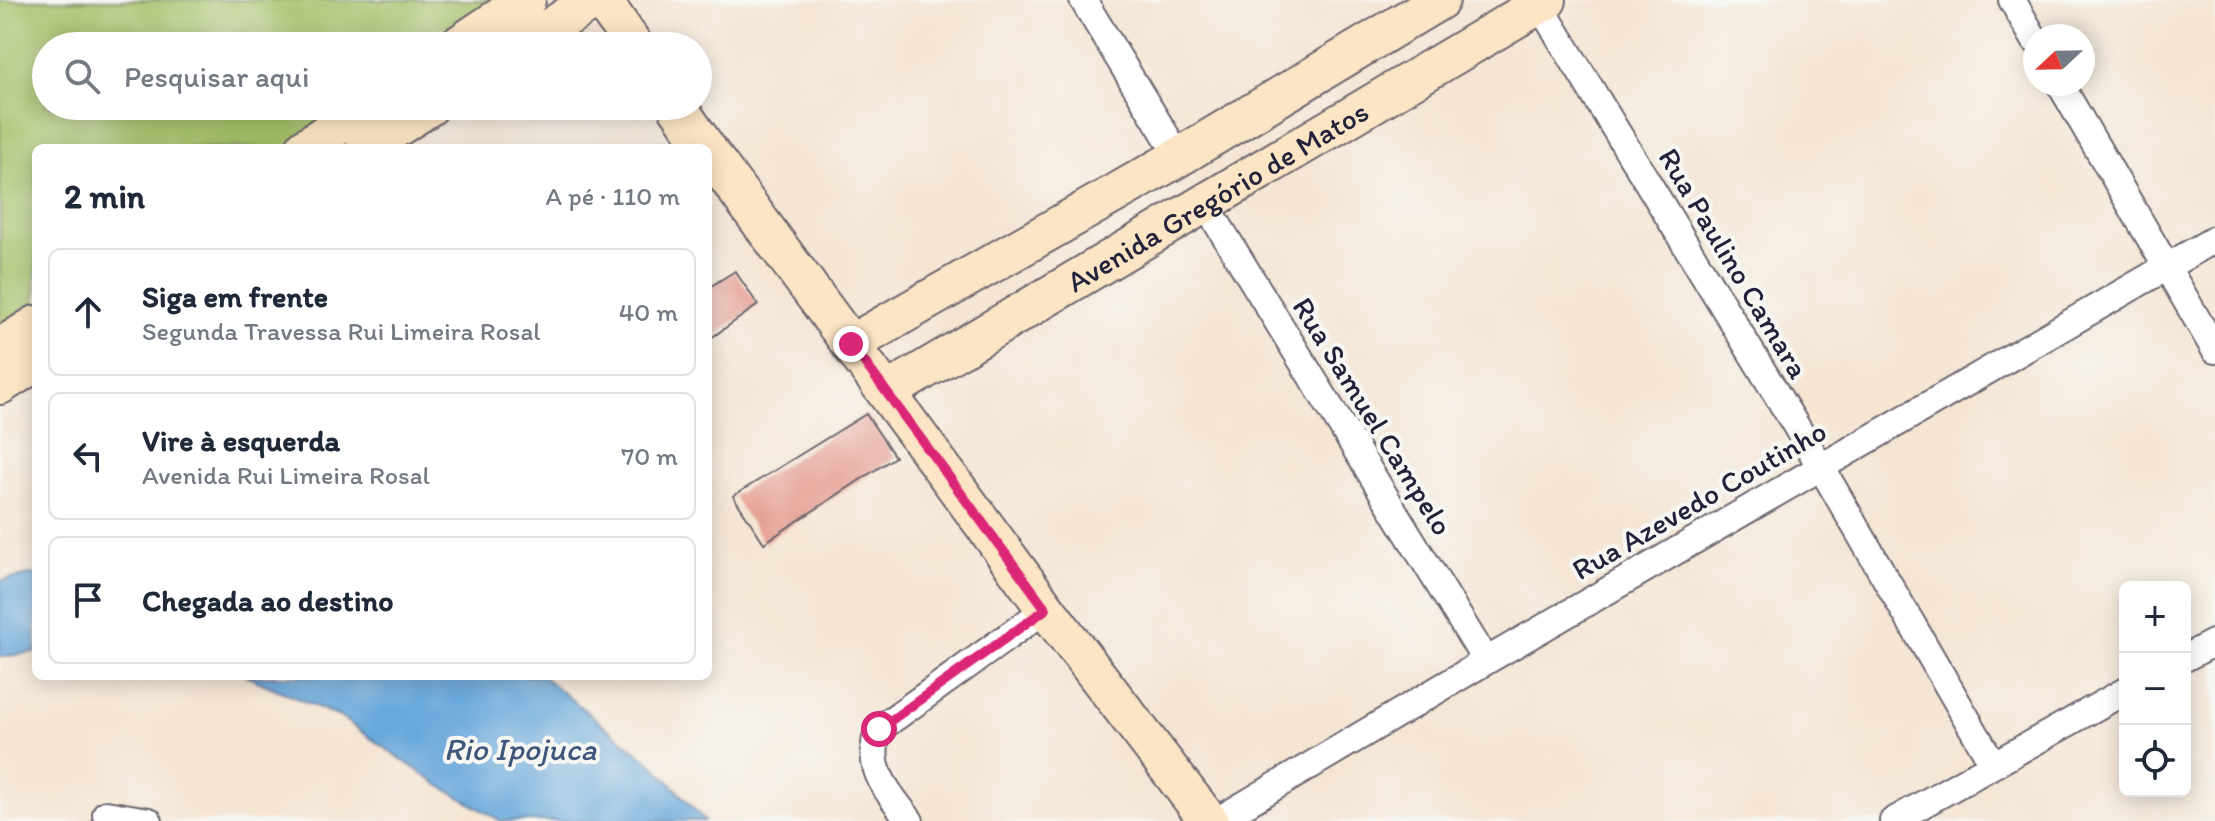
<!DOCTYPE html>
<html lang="pt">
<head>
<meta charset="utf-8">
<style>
  body { margin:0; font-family:Itim,sans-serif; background:#f2f2f3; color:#1f2937 }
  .controls { position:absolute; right:24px; bottom:24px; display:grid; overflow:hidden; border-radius:12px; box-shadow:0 4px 20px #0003 }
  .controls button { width:72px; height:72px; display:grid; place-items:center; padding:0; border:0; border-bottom:2px solid #e0e1e3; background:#fff; color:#1f2937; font:40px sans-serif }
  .compass { position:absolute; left:2023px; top:24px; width:72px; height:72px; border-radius:50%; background:#fff; box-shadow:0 4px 20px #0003; rotate:248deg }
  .stop { position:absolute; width:24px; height:24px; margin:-18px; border:6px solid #db2777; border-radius:50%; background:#fff }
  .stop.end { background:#db2777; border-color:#fff; box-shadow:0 2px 8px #0008 }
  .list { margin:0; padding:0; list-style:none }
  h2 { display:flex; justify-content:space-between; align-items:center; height:104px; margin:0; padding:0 32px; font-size:34px }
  h2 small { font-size:26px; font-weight:400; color:#747a83 }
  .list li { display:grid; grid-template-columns:52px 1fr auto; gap:24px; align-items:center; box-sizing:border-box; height:128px; margin:0 16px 16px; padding:0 16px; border:2px solid #e0e1e3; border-radius:12px }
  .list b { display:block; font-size:30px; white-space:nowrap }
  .list p { margin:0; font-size:26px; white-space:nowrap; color:#747a83 }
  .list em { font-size:26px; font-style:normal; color:#747a83 }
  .icon { flex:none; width:44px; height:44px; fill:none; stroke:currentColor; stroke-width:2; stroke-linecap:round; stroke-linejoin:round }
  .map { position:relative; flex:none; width:2215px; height:821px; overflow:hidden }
  .search { position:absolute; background:#fff; box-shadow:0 4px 20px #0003; left:32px; top:32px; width:680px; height:88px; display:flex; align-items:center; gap:20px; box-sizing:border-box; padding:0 28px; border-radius:44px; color:#747a83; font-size:30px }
  .panel { position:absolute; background:#fff; box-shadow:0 4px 20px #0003; left:32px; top:144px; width:680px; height:536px; border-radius:12px }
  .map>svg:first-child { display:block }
  .green { fill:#a4c067; stroke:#637151; stroke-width:2 }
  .water { fill:#67a7da; stroke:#44648a; stroke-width:2 }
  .building { fill:#e59e91 }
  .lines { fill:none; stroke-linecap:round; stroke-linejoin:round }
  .street-casing { stroke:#6c6670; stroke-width:30 }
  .secondary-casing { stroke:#6c6670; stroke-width:42 }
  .street { stroke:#fff; stroke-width:26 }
  .secondary { stroke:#fce5c4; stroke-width:38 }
  .route { stroke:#db2777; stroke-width:10 }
  .labels { text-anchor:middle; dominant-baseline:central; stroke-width:8; stroke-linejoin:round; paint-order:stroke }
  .street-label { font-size:30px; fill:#22223b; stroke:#f6f6f2 }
  .water-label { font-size:32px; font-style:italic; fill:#3e577b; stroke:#f6f6f2 }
</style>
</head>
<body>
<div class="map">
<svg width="2215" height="821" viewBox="0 0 2215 821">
  <rect width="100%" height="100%" fill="#f6f6f2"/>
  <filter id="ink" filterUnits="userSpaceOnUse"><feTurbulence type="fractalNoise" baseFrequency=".0125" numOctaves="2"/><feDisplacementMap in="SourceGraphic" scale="16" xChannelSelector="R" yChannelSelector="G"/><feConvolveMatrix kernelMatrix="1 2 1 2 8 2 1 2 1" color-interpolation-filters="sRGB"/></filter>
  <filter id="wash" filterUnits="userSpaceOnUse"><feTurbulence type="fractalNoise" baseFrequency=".006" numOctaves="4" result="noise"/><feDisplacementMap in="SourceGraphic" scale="32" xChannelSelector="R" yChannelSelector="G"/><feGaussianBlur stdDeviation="1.8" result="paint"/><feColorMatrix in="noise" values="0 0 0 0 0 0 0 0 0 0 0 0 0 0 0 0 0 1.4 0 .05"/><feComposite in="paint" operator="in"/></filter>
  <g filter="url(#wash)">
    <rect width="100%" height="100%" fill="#f5e5d3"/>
    <!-- green -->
    <polygon class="green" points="0,0 514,0 444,46 46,46 46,106 354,106 290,148 36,148 36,316 0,340"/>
    <!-- water -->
    <g class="water">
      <polygon points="36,574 36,652 0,657 0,581"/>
      <polygon points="246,676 542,676 656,767 705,821 501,821 437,784 340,717"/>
    </g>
    <g id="blocks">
      <!-- building -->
      <g class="building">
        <polygon points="735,271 758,305 708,340 708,288"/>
        <polygon points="866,414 895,457 764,543 733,496"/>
      </g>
    </g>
  </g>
  <g filter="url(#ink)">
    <use href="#blocks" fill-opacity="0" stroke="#6c6670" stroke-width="2"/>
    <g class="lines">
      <defs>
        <g id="street">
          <polyline points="1083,0 1179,157"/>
          <polyline points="2012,0 2035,40"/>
          <polyline points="1539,4 1821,467 1993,764"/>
          <polyline points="2060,84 2215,350"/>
          <polyline points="1206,205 1486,661"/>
          <polyline points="2185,658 2215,642"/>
          <polyline points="106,814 149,821"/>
          <path d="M910 821C887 790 864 768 879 729L1046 609"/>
          <polyline points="1217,821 1486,661 2215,239"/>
          <polyline points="1893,821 2125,691"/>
        </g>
        <g id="secondary">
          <polyline points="602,0 634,46"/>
          <polyline points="457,46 526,0"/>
          <polyline points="522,46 593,0"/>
          <polyline points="677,106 706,148"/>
          <polyline points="305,148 367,106"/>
          <polyline points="365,148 430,106"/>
          <polyline points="708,151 1046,609 1209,821"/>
          <polyline points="851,344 1179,157 1440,0"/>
          <polyline points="0,348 36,325"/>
          <polyline points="0,385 36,362"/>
          <path id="s1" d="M887 392 1547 0"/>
        </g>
      </defs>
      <!-- street casing -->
      <use href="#street" class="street-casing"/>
      <!-- secondary casing -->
      <use href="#secondary" class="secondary-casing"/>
      <!-- street -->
      <use href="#street" class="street"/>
      <!-- secondary -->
      <use href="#secondary" class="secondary"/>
    </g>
  </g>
  <g class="lines" filter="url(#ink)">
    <!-- route -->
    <polyline class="route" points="851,344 1046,609 879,729"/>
  </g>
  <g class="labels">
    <!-- street labels -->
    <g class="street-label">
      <text stroke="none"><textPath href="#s1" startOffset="384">Avenida Gregório de Matos</textPath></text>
      <text transform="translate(1734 263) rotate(59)">Rua Paulino Camara</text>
      <text transform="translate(1373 416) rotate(58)">Rua Samuel Campelo</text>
      <text transform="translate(1699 500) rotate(-30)">Rua Azevedo Coutinho</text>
    </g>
    <!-- water labels -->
    <g class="water-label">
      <text x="520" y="749">Rio Ipojuca</text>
    </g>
  </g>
</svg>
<div class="controls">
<button>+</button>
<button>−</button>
<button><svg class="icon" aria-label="locate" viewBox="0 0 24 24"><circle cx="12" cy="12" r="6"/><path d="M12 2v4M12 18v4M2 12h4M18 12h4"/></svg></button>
</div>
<svg class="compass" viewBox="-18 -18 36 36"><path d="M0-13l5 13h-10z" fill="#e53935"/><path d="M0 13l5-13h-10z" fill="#747a83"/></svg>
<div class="stop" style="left:879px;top:729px"></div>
<div class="stop end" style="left:851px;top:344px"></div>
<div class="search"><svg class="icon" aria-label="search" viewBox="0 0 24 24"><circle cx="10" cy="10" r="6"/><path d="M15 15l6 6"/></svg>Pesquisar aqui</div>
<section class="panel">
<h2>2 min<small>A pé · 110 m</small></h2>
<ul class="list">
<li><svg class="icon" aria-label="ahead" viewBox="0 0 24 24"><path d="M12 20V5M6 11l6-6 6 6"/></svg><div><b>Siga em frente</b><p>Segunda Travessa Rui Limeira Rosal</p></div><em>40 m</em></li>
<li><svg class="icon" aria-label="left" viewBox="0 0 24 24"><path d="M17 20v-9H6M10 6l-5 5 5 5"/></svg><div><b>Vire à esquerda</b><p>Avenida Rui Limeira Rosal</p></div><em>70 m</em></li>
<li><svg class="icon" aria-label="arrive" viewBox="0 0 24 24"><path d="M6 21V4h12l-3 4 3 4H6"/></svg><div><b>Chegada ao destino</b></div></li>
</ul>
</section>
</div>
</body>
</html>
